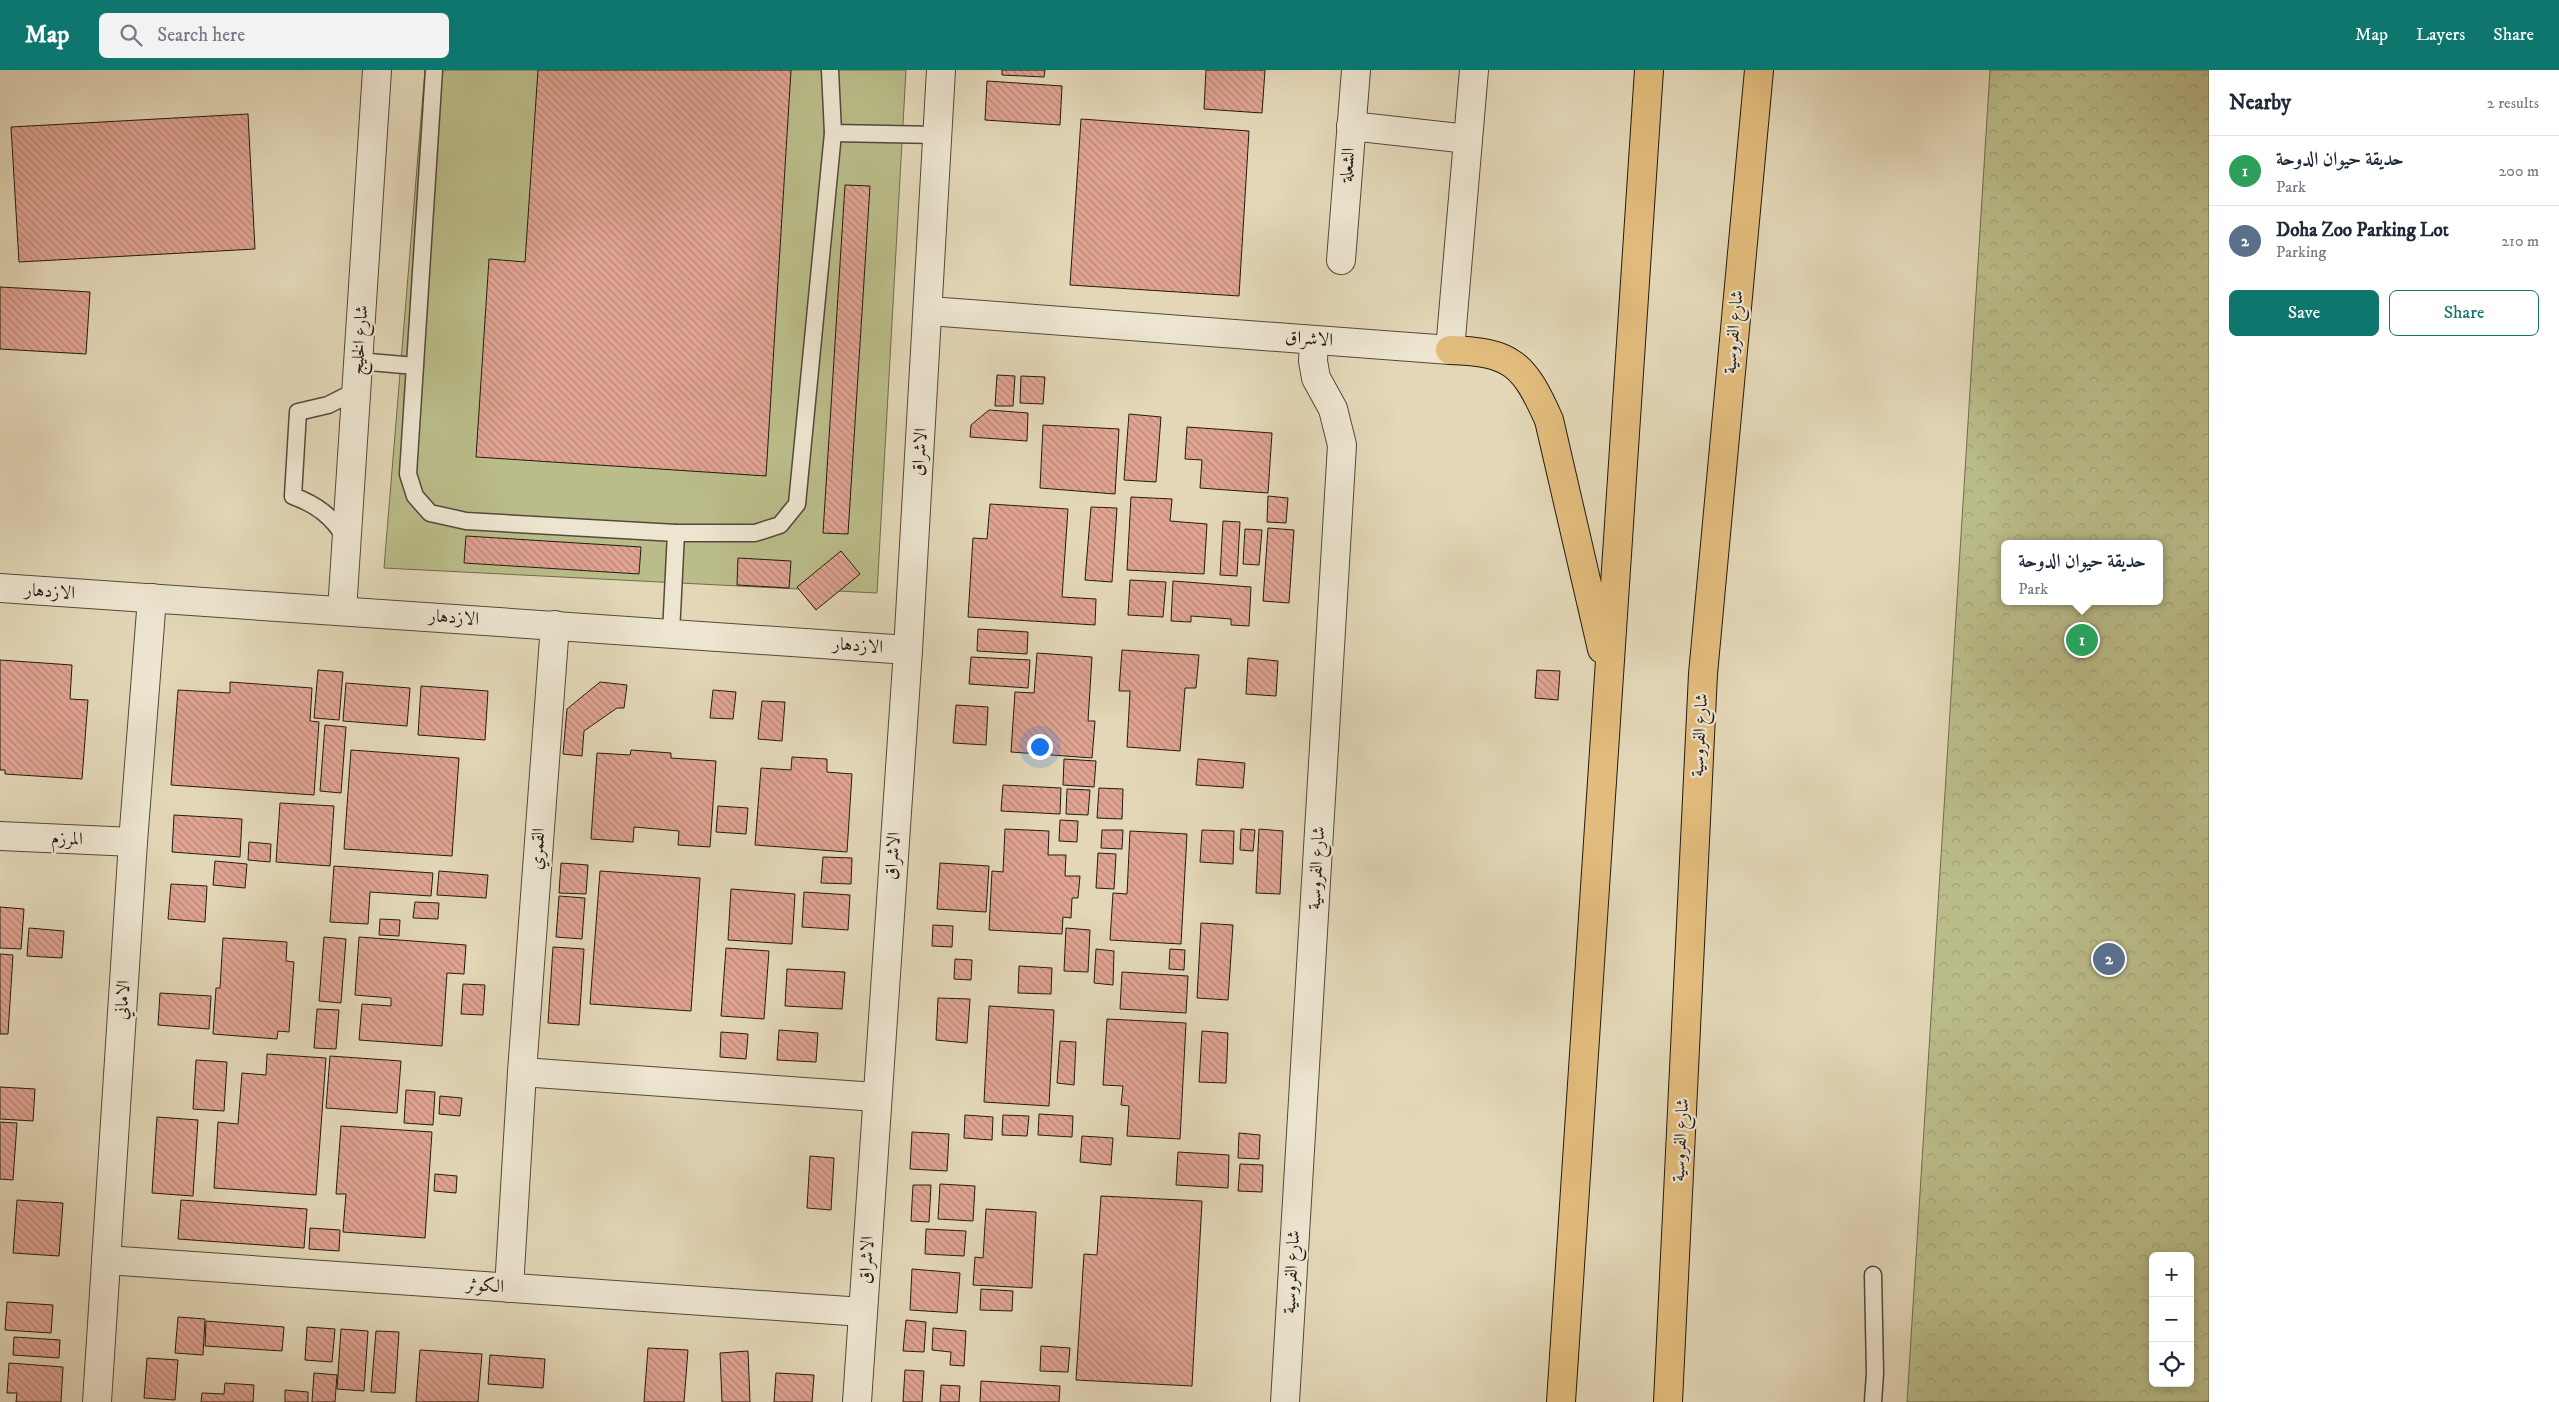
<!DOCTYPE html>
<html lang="en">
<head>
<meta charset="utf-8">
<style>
  body { margin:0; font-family:"IM FELL DW Pica",Amiri,serif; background:#f2f2f3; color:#1f2937 }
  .controls { position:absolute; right:15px; bottom:15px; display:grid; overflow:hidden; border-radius:8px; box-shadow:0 2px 8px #0003 }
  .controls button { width:45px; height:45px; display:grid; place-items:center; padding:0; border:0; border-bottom:1px solid #e0e1e3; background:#fff; color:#1f2937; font:25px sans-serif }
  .you { position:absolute; left:1039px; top:676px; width:18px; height:18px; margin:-12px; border:4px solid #fff; border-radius:50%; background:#1a73e8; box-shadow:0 0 0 8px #1a73e833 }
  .badge { display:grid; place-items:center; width:32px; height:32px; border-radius:50%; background:#0f766e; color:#fff; font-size:16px; font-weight:700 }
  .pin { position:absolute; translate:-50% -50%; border:2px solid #fff; box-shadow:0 1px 5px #0006 }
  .popup { position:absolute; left:2001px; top:470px; width:162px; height:65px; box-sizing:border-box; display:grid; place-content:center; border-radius:8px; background:#fff; filter:drop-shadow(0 1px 4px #0005); font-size:16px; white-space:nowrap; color:#747a83 }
  .popup b { font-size:19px; color:#1f2937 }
  .popup::after { content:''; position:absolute; left:50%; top:100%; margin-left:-10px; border:10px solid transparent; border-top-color:#fff }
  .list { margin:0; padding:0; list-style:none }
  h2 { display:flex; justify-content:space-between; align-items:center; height:65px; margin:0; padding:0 20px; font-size:21px }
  h2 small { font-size:16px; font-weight:400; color:#747a83 }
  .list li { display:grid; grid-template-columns:32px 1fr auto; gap:15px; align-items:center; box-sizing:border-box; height:70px; padding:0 20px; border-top:1px solid #e0e1e3 }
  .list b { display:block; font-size:19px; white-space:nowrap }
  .list p { margin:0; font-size:16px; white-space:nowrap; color:#747a83 }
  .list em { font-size:16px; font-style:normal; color:#747a83 }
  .actions { display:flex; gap:10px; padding:15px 20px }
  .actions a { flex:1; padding:11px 0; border:1px solid #0f766e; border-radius:8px; text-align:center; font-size:18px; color:#0f766e }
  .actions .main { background:#0f766e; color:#fff }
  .icon { flex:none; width:28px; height:28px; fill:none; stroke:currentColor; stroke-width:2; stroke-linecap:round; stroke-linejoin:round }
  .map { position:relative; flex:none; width:2209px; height:1332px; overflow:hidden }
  header { display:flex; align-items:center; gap:30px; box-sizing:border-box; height:70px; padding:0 25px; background:#0f766e; color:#fff }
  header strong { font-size:24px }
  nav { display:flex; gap:28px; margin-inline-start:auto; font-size:18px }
  .search { width:350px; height:45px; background:#f2f2f3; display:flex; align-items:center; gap:12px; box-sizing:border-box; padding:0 18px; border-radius:8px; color:#747a83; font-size:19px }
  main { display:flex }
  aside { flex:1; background:#fff }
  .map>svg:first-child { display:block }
  .grass { fill:#babd8a; stroke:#6e6c4e }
  .forest { fill:url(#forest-crowns); stroke:#6e6c4e; fill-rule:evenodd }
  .building { fill:url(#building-back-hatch); stroke:#231a12 }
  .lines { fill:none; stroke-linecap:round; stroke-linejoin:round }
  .service-casing { stroke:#53493b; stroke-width:19 }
  .minor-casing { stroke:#53493b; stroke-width:30 }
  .trunk-casing { stroke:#231a12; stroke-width:30 }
  .service { stroke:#ede5d0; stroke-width:16 }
  .minor { stroke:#ede5d0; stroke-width:28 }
  .trunk { stroke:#e2bc7c; stroke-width:28 }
  .labels { text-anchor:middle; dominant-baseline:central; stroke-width:4.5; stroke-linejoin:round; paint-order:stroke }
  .street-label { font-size:18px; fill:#231a12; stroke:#ede5d0 }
</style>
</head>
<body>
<header>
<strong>Map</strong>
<div class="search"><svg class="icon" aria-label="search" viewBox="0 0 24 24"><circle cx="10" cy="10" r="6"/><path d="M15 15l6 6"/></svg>Search here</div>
<nav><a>Map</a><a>Layers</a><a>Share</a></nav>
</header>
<main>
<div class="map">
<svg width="2209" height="1332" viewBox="0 0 2209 1332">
  <defs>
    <pattern id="forest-crowns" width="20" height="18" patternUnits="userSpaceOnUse" patternTransform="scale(1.25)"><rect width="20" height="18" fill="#babd8a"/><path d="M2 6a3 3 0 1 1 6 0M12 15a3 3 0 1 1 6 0" fill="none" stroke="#a0a276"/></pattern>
    <pattern id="building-back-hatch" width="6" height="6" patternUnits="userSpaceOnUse" patternTransform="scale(1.25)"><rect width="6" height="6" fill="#e1a492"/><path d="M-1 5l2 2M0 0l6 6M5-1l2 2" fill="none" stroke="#b68576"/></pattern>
  </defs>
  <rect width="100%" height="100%" fill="#e3d7b7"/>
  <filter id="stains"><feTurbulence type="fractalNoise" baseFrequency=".004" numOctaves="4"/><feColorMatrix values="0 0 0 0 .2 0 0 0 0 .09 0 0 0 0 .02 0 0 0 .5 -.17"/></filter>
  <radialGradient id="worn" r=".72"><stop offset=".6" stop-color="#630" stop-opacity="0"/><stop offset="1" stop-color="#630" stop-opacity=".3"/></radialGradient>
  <!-- grass -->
  <polygon class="grass" points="425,0 906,0 877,523 384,498"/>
  <!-- forest -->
  <path class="forest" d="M1990 0H2209V1332H1907ZM2004 474H2160V531H2004ZM2153 1186H2190V1313H2153Z"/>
  <!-- building -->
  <g class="building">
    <polygon points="538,0 791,0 766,406 476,387 489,189 525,192"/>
    <polygon points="1002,0 1045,0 1044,7 1002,5"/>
    <polygon points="1206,0 1265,0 1262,43 1204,39"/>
    <polygon points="987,11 1062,16 1060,55 985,50"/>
    <polygon points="248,44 255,179 19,192 11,57"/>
    <polygon points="1081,49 1249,61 1239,226 1070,215"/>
    <polygon points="845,115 870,116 848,464 823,463"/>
    <polygon points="0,217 90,222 86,284 0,279"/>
    <polygon points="997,305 1015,306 1013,336 995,336"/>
    <polygon points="1021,306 1045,307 1043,334 1020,333"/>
    <polygon points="989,340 1028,343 1027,371 970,367 971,355"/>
    <polygon points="1129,344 1161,347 1156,412 1124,410"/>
    <polygon points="1043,355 1119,359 1115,424 1040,418"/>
    <polygon points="1187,357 1272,363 1268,423 1200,418 1202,390 1185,389"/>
    <polygon points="1268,426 1288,428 1286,453 1267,452"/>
    <polygon points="1131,427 1172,429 1170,451 1207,454 1204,504 1127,500"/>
    <polygon points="990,434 1068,439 1062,527 1096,529 1095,555 968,547 973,468 987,469"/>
    <polygon points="1091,437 1117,438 1112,512 1085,510"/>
    <polygon points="1223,451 1240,452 1237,506 1220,505"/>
    <polygon points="1268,458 1294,460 1289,533 1263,531"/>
    <polygon points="1245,459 1262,460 1259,495 1243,494"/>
    <polygon points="466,466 641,477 639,504 464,493"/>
    <polygon points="841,481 860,504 816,540 797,517"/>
    <polygon points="738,488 791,491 789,518 737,515"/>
    <polygon points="1130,510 1166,512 1163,547 1128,545"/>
    <polygon points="1173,511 1251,517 1249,556 1231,555 1231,549 1191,546 1191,552 1171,551"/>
    <polygon points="978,559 1028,562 1027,584 977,581"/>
    <polygon points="1122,580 1199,585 1196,618 1185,618 1180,681 1127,677 1130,621 1119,621"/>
    <polygon points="1037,583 1092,587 1088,651 1095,651 1092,688 1011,682 1015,622 1034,623"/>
    <polygon points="971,587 1030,590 1028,618 969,614"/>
    <polygon points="1248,588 1278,591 1276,626 1246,624"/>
    <polygon points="0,590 72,595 70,629 88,630 82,709 5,704 5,700 0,700"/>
    <polygon points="318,600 343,602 339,650 314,648"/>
    <polygon points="1537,600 1560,601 1558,630 1535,628"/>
    <polygon points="230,612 312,618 310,651 319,652 314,725 171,715 178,620 230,623"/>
    <polygon points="600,612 627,615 624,638 617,638 584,661 582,686 563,684 567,639"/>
    <polygon points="346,613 410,618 407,656 343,651"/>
    <polygon points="421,616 488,621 485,670 418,665"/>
    <polygon points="713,620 736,622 733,649 710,648"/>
    <polygon points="762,631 785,632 782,671 758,669"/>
    <polygon points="956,635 988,637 986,675 953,673"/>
    <polygon points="325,655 346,657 341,723 320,721"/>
    <polygon points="351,680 459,688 452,786 344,779"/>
    <polygon points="631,680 671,683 671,688 716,691 710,777 678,775 679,761 634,757 633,772 591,769 597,683 630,685"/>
    <polygon points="792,687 827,689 827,702 852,704 847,782 755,775 761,698 791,700"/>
    <polygon points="1064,689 1096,691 1094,717 1063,715"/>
    <polygon points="1198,689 1245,693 1243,718 1196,715"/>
    <polygon points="1003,715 1061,718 1060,744 1001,741"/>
    <polygon points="1099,718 1123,719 1122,749 1097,748"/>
    <polygon points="1067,719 1090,720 1088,745 1066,744"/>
    <polygon points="280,733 334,736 330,796 276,792"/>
    <polygon points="718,736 748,738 746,764 716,762"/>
    <polygon points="174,745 242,749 240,787 172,782"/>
    <polygon points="1060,750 1078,751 1077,772 1059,771"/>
    <polygon points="1005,759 1049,761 1048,785 1066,785 1065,806 1080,806 1078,828 1072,828 1071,848 1063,847 1062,864 989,860 992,801 1003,802"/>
    <polygon points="1241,759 1255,760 1253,781 1240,780"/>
    <polygon points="1259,759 1283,761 1280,824 1256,823"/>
    <polygon points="1102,760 1123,760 1122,779 1101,778"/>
    <polygon points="1202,760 1234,761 1233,794 1200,792"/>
    <polygon points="1130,761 1187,764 1181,874 1110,870 1113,823 1127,824"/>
    <polygon points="249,772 271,774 270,792 248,790"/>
    <polygon points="1098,783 1116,784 1114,819 1096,818"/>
    <polygon points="823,787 852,788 851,814 821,813"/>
    <polygon points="215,791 247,794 245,818 213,815"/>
    <polygon points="561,793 588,795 586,824 559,823"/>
    <polygon points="940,793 989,796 986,842 937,839"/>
    <polygon points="334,796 433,803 431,826 370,822 368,854 330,852"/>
    <polygon points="439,801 488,805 486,828 437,825"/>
    <polygon points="600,801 700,808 691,941 590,934"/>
    <polygon points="171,814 207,816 205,852 168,849"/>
    <polygon points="731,819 795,824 792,874 728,870"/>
    <polygon points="804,822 850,825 848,860 802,857"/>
    <polygon points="559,826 585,828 582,869 556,867"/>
    <polygon points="415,832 439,833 438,849 413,848"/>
    <polygon points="0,837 24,839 21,879 0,878"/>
    <polygon points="380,849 400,850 399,866 379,865"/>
    <polygon points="1201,853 1233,855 1228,930 1197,928"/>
    <polygon points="933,855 953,856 952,877 932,876"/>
    <polygon points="29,858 64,861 62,888 27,886"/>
    <polygon points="1066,858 1090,860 1088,902 1064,901"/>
    <polygon points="324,867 346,869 341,933 319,931"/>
    <polygon points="359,867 466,875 464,904 447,903 442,976 359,970 362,934 391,936 391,928 355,925"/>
    <polygon points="223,868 287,872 286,891 294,892 289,962 278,961 277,969 213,964 216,918 220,918"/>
    <polygon points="553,877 584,879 579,955 548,953"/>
    <polygon points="726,878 769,881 764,949 721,946"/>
    <polygon points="1096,879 1114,881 1113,915 1094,913"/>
    <polygon points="1170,879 1185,880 1184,900 1169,899"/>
    <polygon points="0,884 13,885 8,964 0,964"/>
    <polygon points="955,889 972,890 971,910 954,909"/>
    <polygon points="1019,896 1052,898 1051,924 1018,923"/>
    <polygon points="787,899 845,902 842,939 785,936"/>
    <polygon points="1122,902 1188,906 1186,943 1120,939"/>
    <polygon points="463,914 485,915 483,945 461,944"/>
    <polygon points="160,923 211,926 209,959 158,955"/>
    <polygon points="938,928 970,929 967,973 936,970"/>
    <polygon points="989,936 1054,940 1049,1036 984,1032"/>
    <polygon points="317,939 339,940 336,979 314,978"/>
    <polygon points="1107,949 1186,953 1180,1069 1127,1066 1129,1036 1121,1035 1123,1016 1103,1015"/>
    <polygon points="779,960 818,963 816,992 777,990"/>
    <polygon points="1202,961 1228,963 1226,1013 1199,1012"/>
    <polygon points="721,962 748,964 746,989 720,987"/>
    <polygon points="1060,971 1076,972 1074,1015 1057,1013"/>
    <polygon points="267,984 326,988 316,1125 214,1118 218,1052 238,1054 242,1003 266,1005"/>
    <polygon points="330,986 401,991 397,1043 326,1038"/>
    <polygon points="196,990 227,992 224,1041 193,1039"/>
    <polygon points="0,1017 35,1019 33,1051 0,1049"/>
    <polygon points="406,1020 435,1022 433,1055 404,1053"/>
    <polygon points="440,1026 462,1028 460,1046 439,1044"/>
    <polygon points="1039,1044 1073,1046 1072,1067 1038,1065"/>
    <polygon points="965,1045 993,1047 992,1070 964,1068"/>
    <polygon points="1003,1045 1029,1046 1027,1066 1002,1065"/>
    <polygon points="157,1047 198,1050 193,1126 152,1123"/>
    <polygon points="0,1052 17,1053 13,1110 0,1109"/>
    <polygon points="341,1056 432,1062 425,1168 343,1162 346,1124 336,1124"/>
    <polygon points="912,1062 949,1064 947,1101 910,1099"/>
    <polygon points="1239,1063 1260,1065 1259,1089 1238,1088"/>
    <polygon points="1082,1066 1113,1068 1111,1095 1080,1092"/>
    <polygon points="1178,1082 1229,1085 1228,1118 1176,1115"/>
    <polygon points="810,1086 834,1088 831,1140 807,1138"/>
    <polygon points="1240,1094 1263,1095 1262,1122 1238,1121"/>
    <polygon points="435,1104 457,1106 456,1123 434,1121"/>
    <polygon points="940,1114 975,1116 973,1151 938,1149"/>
    <polygon points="913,1115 931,1115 929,1152 911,1151"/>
    <polygon points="1101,1126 1202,1131 1192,1316 1076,1310 1084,1184 1097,1185"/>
    <polygon points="17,1130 63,1133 59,1186 13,1183"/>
    <polygon points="181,1130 307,1139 304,1178 178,1169"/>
    <polygon points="986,1139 1036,1142 1032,1218 973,1215 975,1187 983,1188"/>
    <polygon points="310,1158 340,1160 339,1181 309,1179"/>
    <polygon points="926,1159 966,1161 964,1186 925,1184"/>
    <polygon points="912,1199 960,1203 957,1243 910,1240"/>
    <polygon points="981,1219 1013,1221 1012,1241 980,1240"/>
    <polygon points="7,1232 53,1235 51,1263 5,1260"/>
    <polygon points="178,1247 205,1249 203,1285 175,1283"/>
    <polygon points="906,1250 926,1252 924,1282 903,1281"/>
    <polygon points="206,1251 284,1257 282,1281 205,1276"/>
    <polygon points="307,1257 335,1259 332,1292 305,1290"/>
    <polygon points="933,1258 966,1261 964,1296 950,1295 951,1282 932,1280"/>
    <polygon points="341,1259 368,1261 364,1321 337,1319"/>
    <polygon points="376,1261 399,1262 395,1323 371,1322"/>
    <polygon points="14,1267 60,1270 59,1288 13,1285"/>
    <polygon points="1041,1276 1070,1278 1068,1302 1040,1301"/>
    <polygon points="648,1278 688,1280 684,1332 644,1332"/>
    <polygon points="420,1280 482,1284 478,1332 416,1332"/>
    <polygon points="748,1281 750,1332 722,1332 720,1283"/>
    <polygon points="490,1285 545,1289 543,1318 488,1314"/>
    <polygon points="147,1288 178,1290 175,1330 144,1328"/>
    <polygon points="9,1293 63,1297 61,1332 16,1332 17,1323 7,1323"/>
    <polygon points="905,1300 924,1301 922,1332 903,1332"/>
    <polygon points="314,1303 337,1305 335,1332 312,1332"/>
    <polygon points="776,1303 814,1305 812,1332 774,1332"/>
    <polygon points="981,1311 1060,1316 1059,1332 980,1332"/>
    <polygon points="225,1313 254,1315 253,1332 201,1332 202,1323 224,1324"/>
    <polygon points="941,1315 960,1316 959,1332 940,1332"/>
    <polygon points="285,1320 308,1322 308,1332 285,1332"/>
  </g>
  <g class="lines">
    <defs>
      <g id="service">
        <polyline points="434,0 408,404 415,426 430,443 466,451 676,463 755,463 780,455 797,434 833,63"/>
        <polyline points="830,0 833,63 937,65"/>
        <polyline points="358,291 415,296"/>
        <path d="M346 469C332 446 317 435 293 426L298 342 328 335 356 321"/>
        <polyline points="671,563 676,463"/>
        <polyline points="1873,1205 1875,1303 1873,1332"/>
      </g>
      <g id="minor">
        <polyline points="1351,56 1468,69"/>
        <polyline points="1341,190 1356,0"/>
        <polyline points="929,241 1450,280 1474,0"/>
        <polyline points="0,518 908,580"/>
        <polyline points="342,541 377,0"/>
        <polyline points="0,766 133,772"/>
        <polyline points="522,1002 876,1027"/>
        <polyline points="106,1190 863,1242"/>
        <polyline points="509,1218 522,1002 555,555"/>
        <polyline points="97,1332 133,772 152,528"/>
        <polyline points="857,1332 908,580 941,0"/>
        <polyline points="1285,1332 1342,375 1333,339 1316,308 1313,291 1314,270"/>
      </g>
      <g id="trunk">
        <path d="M1450 280C1512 282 1524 294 1549 350L1602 579"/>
        <polyline points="1561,1332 1649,0"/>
        <polyline points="1668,1332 1703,604 1759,0"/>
      </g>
    </defs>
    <!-- service casing -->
    <use href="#service" class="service-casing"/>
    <!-- minor casing -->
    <use href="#minor" class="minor-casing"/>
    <!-- trunk casing -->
    <use href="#trunk" class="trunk-casing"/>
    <!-- service -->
    <use href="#service" class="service"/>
    <!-- minor -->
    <use href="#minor" class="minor"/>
    <!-- trunk -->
    <use href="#trunk" class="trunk"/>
  </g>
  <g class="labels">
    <!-- street labels -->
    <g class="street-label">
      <text transform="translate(1348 95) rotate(-86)">الشعلة</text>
      <text transform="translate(1734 262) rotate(-85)">شارع الفروسية</text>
      <text transform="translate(1309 269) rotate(4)">الاشراق</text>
      <text transform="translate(360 270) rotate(-86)">شارع الخليج</text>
      <text transform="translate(920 382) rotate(-86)">الاشراق</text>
      <text transform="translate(50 522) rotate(4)">الازدهار</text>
      <text transform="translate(454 548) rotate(4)">الازدهار</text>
      <text transform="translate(858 576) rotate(4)">الازدهار</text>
      <text transform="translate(1700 665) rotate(-87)">شارع الفروسية</text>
      <text transform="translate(67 769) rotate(2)">المرزم</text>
      <text transform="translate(538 779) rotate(-86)">القمري</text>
      <text transform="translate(893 786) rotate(-86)">الاشراق</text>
      <text transform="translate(1317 798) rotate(-87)">شارع الفروسية</text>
      <text transform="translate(123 930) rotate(-86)">الاماني</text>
      <text transform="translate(1681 1070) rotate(-87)">شارع الفروسية</text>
      <text transform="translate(867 1190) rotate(-87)">الاشراق</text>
      <text transform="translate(1292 1202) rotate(-87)">شارع الفروسية</text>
      <text transform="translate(485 1216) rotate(4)">الكوثر</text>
    </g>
  </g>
  <rect width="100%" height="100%" filter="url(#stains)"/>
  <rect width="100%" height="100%" fill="url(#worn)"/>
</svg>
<div class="controls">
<button>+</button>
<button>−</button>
<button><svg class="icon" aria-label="locate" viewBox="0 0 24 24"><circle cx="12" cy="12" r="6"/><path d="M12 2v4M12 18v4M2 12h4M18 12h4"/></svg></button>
</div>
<div class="you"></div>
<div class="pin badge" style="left:2082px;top:570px;background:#2e9e5b">1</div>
<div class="popup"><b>حديقة حيوان الدوحة</b>Park</div>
<div class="pin badge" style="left:2109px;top:889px;background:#5c6f8a">2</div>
</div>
<aside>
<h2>Nearby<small>2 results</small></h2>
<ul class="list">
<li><span class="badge" style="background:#2e9e5b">1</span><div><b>حديقة حيوان الدوحة</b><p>Park</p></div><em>200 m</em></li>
<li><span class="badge" style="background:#5c6f8a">2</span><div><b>Doha Zoo Parking Lot</b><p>Parking</p></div><em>210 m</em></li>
</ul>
<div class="actions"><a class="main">Save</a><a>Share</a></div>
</aside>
</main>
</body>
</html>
